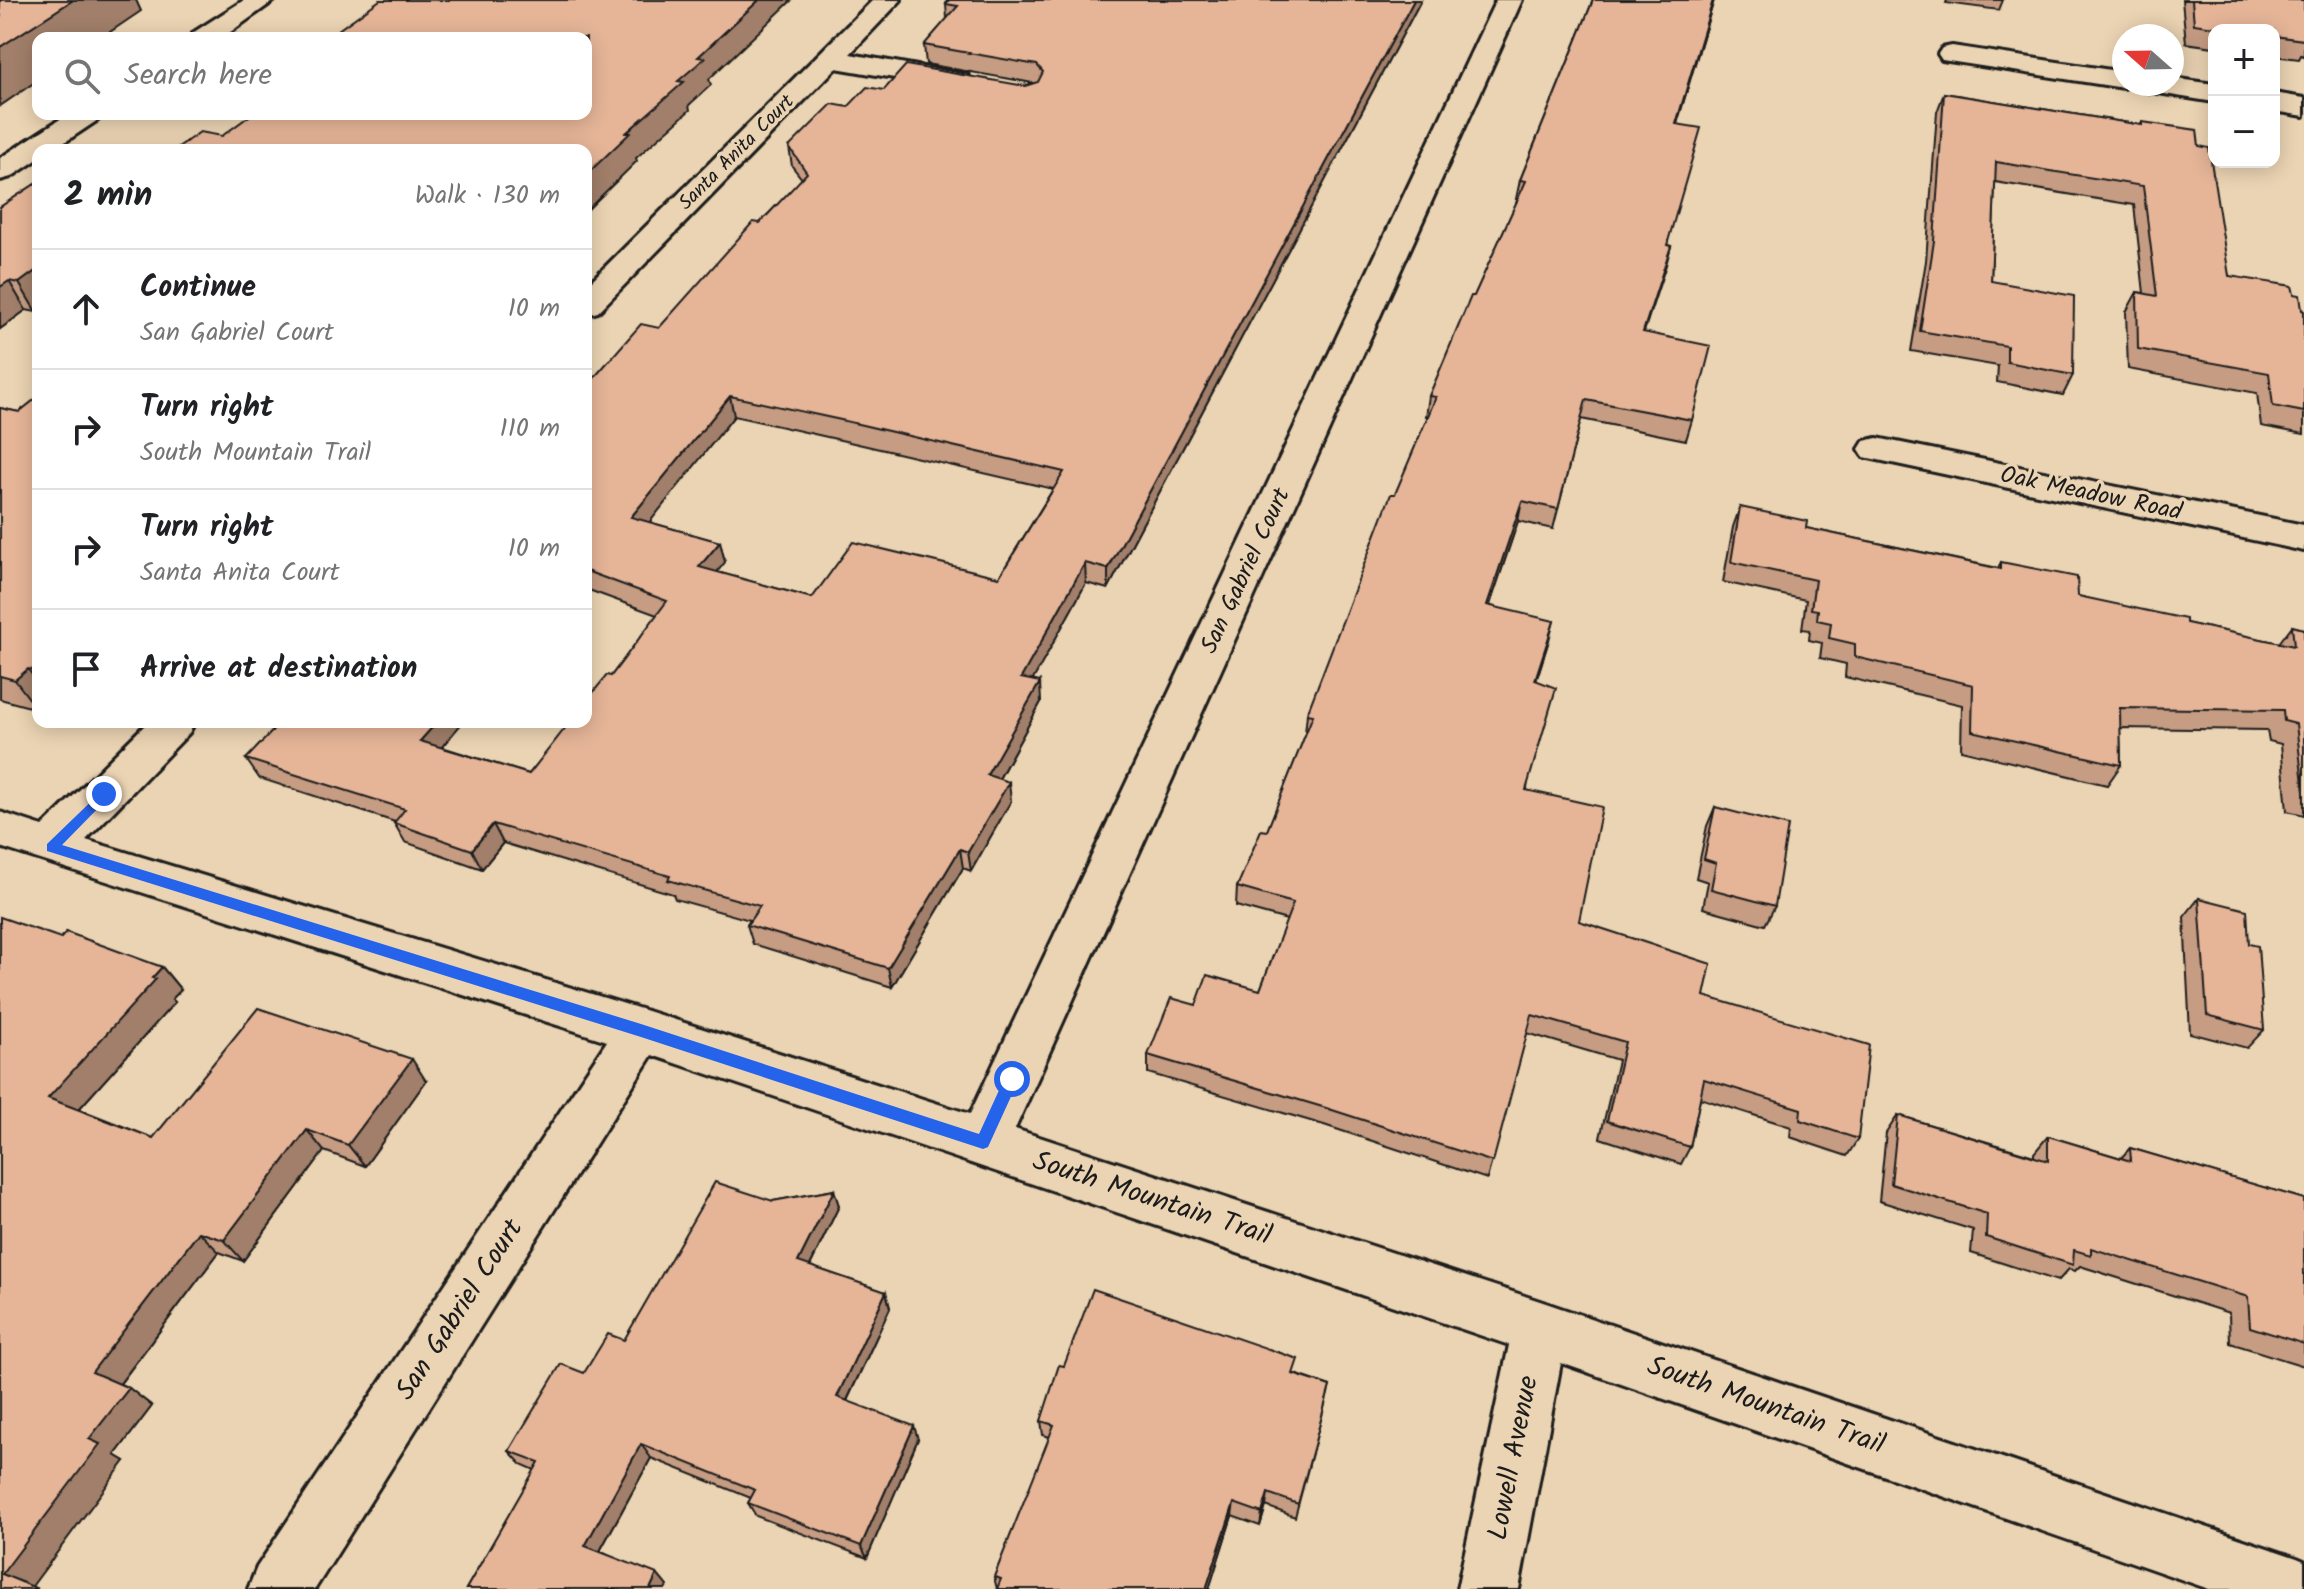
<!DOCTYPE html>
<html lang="en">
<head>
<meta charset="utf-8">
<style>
  body { margin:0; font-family:Kalam,sans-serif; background:#f2f2f2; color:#202124 }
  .controls { position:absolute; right:24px; top:24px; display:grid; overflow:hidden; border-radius:16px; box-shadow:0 4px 20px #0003 }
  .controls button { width:72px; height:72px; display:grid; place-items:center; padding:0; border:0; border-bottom:2px solid #e0e0e0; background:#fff; color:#202124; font:40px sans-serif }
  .compass { position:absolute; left:2112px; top:24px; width:72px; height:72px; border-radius:50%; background:#fff; box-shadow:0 4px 20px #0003; rotate:290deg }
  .stop { position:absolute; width:24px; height:24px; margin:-18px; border:6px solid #2563eb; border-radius:50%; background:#fff }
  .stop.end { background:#2563eb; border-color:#fff; box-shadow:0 2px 8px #0008 }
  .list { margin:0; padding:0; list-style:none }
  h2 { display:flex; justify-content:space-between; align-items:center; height:104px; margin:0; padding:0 32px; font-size:34px }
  h2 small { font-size:26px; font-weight:400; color:#757577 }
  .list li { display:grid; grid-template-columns:52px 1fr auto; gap:24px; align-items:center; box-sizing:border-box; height:120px; padding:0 32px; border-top:2px solid #e0e0e0 }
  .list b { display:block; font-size:30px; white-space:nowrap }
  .list p { margin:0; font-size:26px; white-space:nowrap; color:#757577 }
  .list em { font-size:26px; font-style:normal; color:#757577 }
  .icon { flex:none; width:44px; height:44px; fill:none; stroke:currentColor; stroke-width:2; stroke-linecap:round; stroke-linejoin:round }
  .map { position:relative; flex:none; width:2304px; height:1589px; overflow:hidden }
  .search { position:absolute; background:#fff; box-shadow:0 4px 20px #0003; left:32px; top:32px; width:560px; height:88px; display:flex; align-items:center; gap:20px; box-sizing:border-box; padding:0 28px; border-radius:16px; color:#757577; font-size:30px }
  .panel { position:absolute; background:#fff; box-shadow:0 4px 20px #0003; left:32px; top:144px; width:560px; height:584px; border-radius:16px }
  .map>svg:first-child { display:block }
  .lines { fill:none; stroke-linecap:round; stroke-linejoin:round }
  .minor-casing { stroke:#1c1c1c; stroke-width:6 }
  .tertiary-casing { stroke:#1c1c1c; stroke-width:6 }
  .minor { fill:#ebd4b3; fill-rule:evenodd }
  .tertiary { fill:#ebd4b3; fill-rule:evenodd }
  .wall { fill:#c69c83; stroke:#1c1c1c; stroke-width:2; fill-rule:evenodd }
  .shaded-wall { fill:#a17f6a; stroke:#1c1c1c; stroke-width:2 }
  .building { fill:#e6b598; stroke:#1c1c1c; stroke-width:2; fill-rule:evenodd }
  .route { fill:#2563eb }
  .labels { text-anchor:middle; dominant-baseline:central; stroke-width:7; stroke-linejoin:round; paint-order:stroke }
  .far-street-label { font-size:20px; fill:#1c1c1c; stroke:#ebd4b3 }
  .street-label { font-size:24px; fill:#1c1c1c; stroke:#ebd4b3 }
  .near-street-label { font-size:28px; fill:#1c1c1c; stroke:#ebd4b3 }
</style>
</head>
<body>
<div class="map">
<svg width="2304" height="1589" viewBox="0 0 2304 1589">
  <rect width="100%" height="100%" fill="#ebd4b3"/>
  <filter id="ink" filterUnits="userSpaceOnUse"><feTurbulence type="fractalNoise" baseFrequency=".0125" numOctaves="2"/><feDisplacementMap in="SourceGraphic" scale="16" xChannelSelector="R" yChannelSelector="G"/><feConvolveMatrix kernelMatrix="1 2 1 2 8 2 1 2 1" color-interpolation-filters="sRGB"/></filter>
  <g filter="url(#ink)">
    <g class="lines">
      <defs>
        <g id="minor">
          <polygon points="873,0 901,0 850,54 968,75 972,81 968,87 958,89 836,68 598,312 586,315 586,286"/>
          <polygon points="1496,0 1522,0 1015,1129 1540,1301 2297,1558 2304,1561 2304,1589 2209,1589 1561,1363 1519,1589 1457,1589 1509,1345 652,1055 315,1589 248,1589 257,1567 607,1041 0,847 0,812 43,826 148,722 195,722 189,733 86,840 641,1009 970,1114"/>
          <polygon points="1952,46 2124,72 2124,84 2135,84 2124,88 1942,60 1938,54 1942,48"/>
          <polygon points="2172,78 2214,84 2214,102 2152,92 2142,90 2138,84 2172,84"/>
          <polygon points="2274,93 2304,98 2304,116 2274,111"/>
          <polygon points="1877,438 2304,525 2304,551 1864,457 1859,449 1864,441"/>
        </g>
        <g id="tertiary">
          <polygon points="244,0 275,0 222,38 190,38 194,32"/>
          <polygon points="68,114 102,114 98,120 53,150 38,150 38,159 11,177 0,180 0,158"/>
        </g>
      </defs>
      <!-- minor casing -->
      <use href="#minor" class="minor-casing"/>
      <!-- tertiary casing -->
      <use href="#tertiary" class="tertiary-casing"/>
      <!-- minor -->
      <use href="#minor" class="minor"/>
      <!-- tertiary -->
      <use href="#tertiary" class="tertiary"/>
    </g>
    <!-- wall -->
    <g class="wall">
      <path d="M947 0H1421L1108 589 1086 583 1032 681 1041 702 999 779 1011 801 971 871 963 868 892 987 753 944 747 925 750 920 675 899 673 894 503 843 482 869 405 842 394 823 395 822 259 778 246 759 442 747 529 774 611 676 657 615 586 589V387L659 328 802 179 792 166 789 147 848 107 884 90 1025 86 1033 83 926 64 924 45 947 19 946 4ZM734 416 845 441 1053 489 999 577 812 598 717 572 725 562 720 542 649 522Z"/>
      <polygon points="1593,0 1714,0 1677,124 1667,245 1671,246 1644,332 1692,420 1686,440 1581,419 1553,529 1518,521 1490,605 1549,640 1536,681 1527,790 1579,921 1704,996 1858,1139 1847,1156 1790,1137 1791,1127 1700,1098 1690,1147 1681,1164 1600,1138 1618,1060 1527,1033 1487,1179 1324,1125 1148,1073 1148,1055 1196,1005 1260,990 1287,920 1236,906 1237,887 1267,831 1306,733 1305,733 1307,714 1428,416 1426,416 1429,396 1518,199 1516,199 1520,180"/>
      <polygon points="1947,0 2003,0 1999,10 1946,3"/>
      <polygon points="2182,0 2304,0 2304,56 2301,55 2299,59 2274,56 2274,30 2214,30 2214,47 2186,43"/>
      <polygon points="1944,93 2141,125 2142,122 2199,146 2229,276 2294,294 2302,310 2304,311 2304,434 2261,426 2257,393 2128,369 2126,312 2137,292 2144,293 2134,205 1995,182 1991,281 2073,375 2063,395 1997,382 1998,366 1911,351 1926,261 1937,112"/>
      <polygon points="38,182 38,311 36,312 26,310 0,329 0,207"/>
      <polygon points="38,397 38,709 37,709 0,699 0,408 19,412"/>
      <polygon points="1740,507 1806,528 1998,568 2001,562 2078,596 2186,623 2279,643 2292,626 2304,629 2304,815 2287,811 2281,744 2269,741 2267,730 2120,728 2121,765 2107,785 1961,750 1962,705 1845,677 1846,664 1820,658 1822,643 1809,640 1810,630 1802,629 1806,600 1723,582 1733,527"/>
      <polygon points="1715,807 1775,906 1765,925 1703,908 1708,882 1696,878 1707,826"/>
      <polygon points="2199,898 2249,944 2264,1030 2247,1048 2190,1033 2184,917"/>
      <polygon points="61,938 162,967 181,990 172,999 175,1002 79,1109 153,1138 426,1081 365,1166 324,1151 243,1261 219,1252 120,1384 129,1388 152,1406 115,1455 125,1461 0,1589"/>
      <polygon points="1898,1115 2034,1156 2034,1153 2048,1136 2121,1158 2130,1148 2304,1199 2304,1366 2230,1343 2229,1313 2080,1266 2075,1271 2069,1269 2058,1281 1971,1253 1973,1230 1879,1201 1886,1133"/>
      <polygon points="834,1190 839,1206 810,1266 886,1292 890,1308 847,1401 918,1439 867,1558 756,1516 748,1503 751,1498 651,1458 600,1551 667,1586 466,1589 535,1470 521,1464 509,1451 584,1373 624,1340 773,1201"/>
      <polygon points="1064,1366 1295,1374 1330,1386 1295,1517 1266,1506 1260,1526 1232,1516 1209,1589 997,1589 994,1577 1050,1437 1043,1435 1041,1421"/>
    </g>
    <!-- shaded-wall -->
    <g class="shaded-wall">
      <polygon points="73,0 136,0 141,11 101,38 38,38 38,80 0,106 0,47"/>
      <polygon points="759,0 792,0 709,79 711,85 689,105 690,110 636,158 637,161 586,211 586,175 678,81 698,57"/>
      <polygon points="1414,0 1421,0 1108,589 1108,569"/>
      <polygon points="1713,0 1714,0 1671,143 1676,124"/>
      <polygon points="1671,246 1666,265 1637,352 1643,332"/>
      <polygon points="38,269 38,311 36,312 19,283"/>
      <polygon points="9,281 26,310 0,329 0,287"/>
      <polygon points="730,396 734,416 637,538 631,517"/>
      <polygon points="1522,501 1518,521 1483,625 1487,605"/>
      <polygon points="720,542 725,562 705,587 699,567"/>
      <polygon points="1085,563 1086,583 1023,698 1021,678"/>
      <polygon points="1554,621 1549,640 1530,700 1535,680"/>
      <polygon points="28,669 38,683 37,709 15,680"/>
      <polygon points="1040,682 1041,702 990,795 987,775"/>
      <polygon points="437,722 463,722 430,761 420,741"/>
      <polygon points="1009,782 1011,801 971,871 968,852"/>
      <polygon points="493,824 503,843 482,869 472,850"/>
      <polygon points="960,849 963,868 892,987 888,968"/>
      <polygon points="162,967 181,990 172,999 175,1002 70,1119 48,1098 152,978"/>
      <polygon points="412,1059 426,1081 365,1166 348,1145"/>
      <polygon points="307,1130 324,1151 243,1261 224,1240"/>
      <polygon points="834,1190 839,1206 804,1278 798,1262"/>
      <polygon points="199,1232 219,1252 115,1390 92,1372"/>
      <polygon points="886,1292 890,1308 842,1411 837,1397"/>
      <polygon points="129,1388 152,1406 115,1455 125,1461 30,1589 2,1574 89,1439"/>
      <polygon points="914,1426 918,1439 867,1558 861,1546"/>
      <polygon points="641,1444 651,1458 596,1558 585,1546"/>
      <polygon points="1268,1493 1266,1506 1260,1526 1262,1513"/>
      <polygon points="1234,1503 1232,1516 1209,1589 1206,1589"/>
      <polygon points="657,1574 667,1586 665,1589 650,1589"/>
    </g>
    <!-- building -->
    <g class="building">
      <polygon points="0,0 73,0 0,47 0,17 1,16 0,14"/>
      <polygon points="380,0 759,0 698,57 705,58 678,81 684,82 626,133 630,133 586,175 586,150 174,150 200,132 222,136 252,114 586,114 586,38 327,38"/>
      <path d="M949 0H1414L1108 569 1085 563 1021 678 1040 682 987 775 1009 782 968 852 960 849 888 968 747 925 760 906 668 880 670 876 493 824 472 850 394 823 405 809 246 759 281 722H437L420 741 529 774 570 722H586V701L607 675 611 676 667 601 586 571V387L641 324 659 328 753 222 760 223 807 173 789 147 832 104 848 107 867 87 884 90 906 65 1025 86 1038 82 1043 72 1037 65 924 45 958 6 946 4ZM730 396 841 420 1064 472 999 577 853 542 812 598 699 567 720 542 631 517Z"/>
      <polygon points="1593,0 1713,0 1676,124 1701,128 1667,245 1671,246 1643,332 1711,346 1692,420 1586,400 1558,509 1522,501 1487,605 1554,621 1535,680 1556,688 1526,790 1602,807 1579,921 1711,964 1704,996 1869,1045 1858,1139 1800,1120 1801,1109 1704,1079 1690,1147 1607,1121 1625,1042 1532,1015 1493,1162 1326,1108 1148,1055 1171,998 1196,1005 1207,975 1260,990 1293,903 1237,887 1261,830 1267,831 1313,715 1307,714 1391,494 1395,494 1436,397 1429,396 1471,296 1474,296 1526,181 1520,180"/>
      <polygon points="2192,0 2304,0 2304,40 2274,36 2274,30 2234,30 2194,24"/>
      <polygon points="1944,93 2142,125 2142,122 2197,130 2199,146 2209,148 2229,276 2292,286 2294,294 2300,295 2302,310 2304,311 2304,412 2273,406 2269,373 2138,349 2137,292 2157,296 2143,186 1996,162 1991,281 2074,296 2073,375 2007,362 2007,346 1920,331 1934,241"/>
      <polygon points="38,182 38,269 19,283 9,281 0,287 0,207"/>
      <polygon points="38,397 38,670 37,671 28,669 15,680 0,676 0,408 19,412"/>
      <polygon points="1740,507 1807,521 1806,528 2001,569 2001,562 2077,577 2078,596 2186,619 2186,623 2294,646 2292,626 2304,629 2304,792 2296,724 2284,721 2283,710 2120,708 2121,765 1972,731 1973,685 1855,657 1855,644 1829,638 1831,623 1817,620 1818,610 1811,609 1815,580 1731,562"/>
      <polygon points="1715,807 1788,826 1775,906 1711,889 1716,863 1704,859"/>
      <polygon points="2199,898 2247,910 2249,944 2258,946 2264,1030 2207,1015"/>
      <polygon points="0,917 61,938 66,932 162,967 152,978 156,979 48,1098 153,1138 258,1008 412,1059 348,1145 307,1130 224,1240 199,1232 92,1372 129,1388 89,1439 100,1444 2,1574 38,1589 0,1589"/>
      <polygon points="1898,1115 2048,1161 2048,1136 2131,1161 2130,1148 2304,1199 2304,1344 2250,1327 2248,1297 2091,1248 2091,1255 2074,1250 2073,1265 1986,1237 1987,1214 1891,1184"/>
      <polygon points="715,1182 773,1201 834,1190 798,1262 886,1292 837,1397 914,1426 861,1546 748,1503 755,1490 641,1444 585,1546 657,1574 650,1589 466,1589 539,1462 509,1451 561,1364 584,1373 608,1334 624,1340"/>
      <polygon points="1093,1289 1298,1359 1293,1374 1330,1386 1298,1504 1268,1493 1262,1513 1234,1503 1206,1589 997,1589 1001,1579 994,1577 1054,1425 1041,1421 1059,1365 1064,1366"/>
    </g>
  </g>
  <!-- route -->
  <polygon class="route" points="104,789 109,790 109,797 62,845 641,1024 979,1134 1006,1075 1012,1073 1019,1079 988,1147 983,1149 641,1037 47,851 47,844"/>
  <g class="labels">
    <!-- far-street labels -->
    <g class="far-street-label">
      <text transform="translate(737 153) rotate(-45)">Santa Anita Court</text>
    </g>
    <!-- street labels -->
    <g class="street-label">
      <text transform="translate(2091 494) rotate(12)">Oak Meadow Road</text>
      <text transform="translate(1246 571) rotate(-65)">San Gabriel Court</text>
    </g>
    <!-- near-street labels -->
    <g class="near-street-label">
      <text transform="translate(1152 1199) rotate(18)">South Mountain Trail</text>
      <text transform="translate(460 1310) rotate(-57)">San Gabriel Court</text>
      <text transform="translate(1766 1406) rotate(19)">South Mountain Trail</text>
      <text transform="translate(1514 1458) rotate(-79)">Lowell Avenue</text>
    </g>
  </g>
</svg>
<div class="controls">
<button>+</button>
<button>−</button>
</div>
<svg class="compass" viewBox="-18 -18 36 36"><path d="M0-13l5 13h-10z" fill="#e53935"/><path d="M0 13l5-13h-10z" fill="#757577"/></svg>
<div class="stop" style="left:1012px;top:1079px"></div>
<div class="stop end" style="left:104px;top:794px"></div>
<div class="search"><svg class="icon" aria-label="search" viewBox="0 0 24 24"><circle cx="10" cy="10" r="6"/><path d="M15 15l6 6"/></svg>Search here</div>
<section class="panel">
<h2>2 min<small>Walk · 130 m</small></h2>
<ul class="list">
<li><svg class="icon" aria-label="ahead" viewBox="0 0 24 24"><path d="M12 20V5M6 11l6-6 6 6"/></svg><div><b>Continue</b><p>San Gabriel Court</p></div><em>10 m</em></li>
<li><svg class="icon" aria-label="right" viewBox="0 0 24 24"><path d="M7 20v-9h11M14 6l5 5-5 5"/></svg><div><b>Turn right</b><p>South Mountain Trail</p></div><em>110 m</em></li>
<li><svg class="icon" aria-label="right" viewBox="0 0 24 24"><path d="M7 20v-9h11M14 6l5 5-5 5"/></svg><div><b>Turn right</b><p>Santa Anita Court</p></div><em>10 m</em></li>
<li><svg class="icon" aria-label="arrive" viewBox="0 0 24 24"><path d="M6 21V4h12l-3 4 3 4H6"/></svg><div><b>Arrive at destination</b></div></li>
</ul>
</section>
</div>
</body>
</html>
